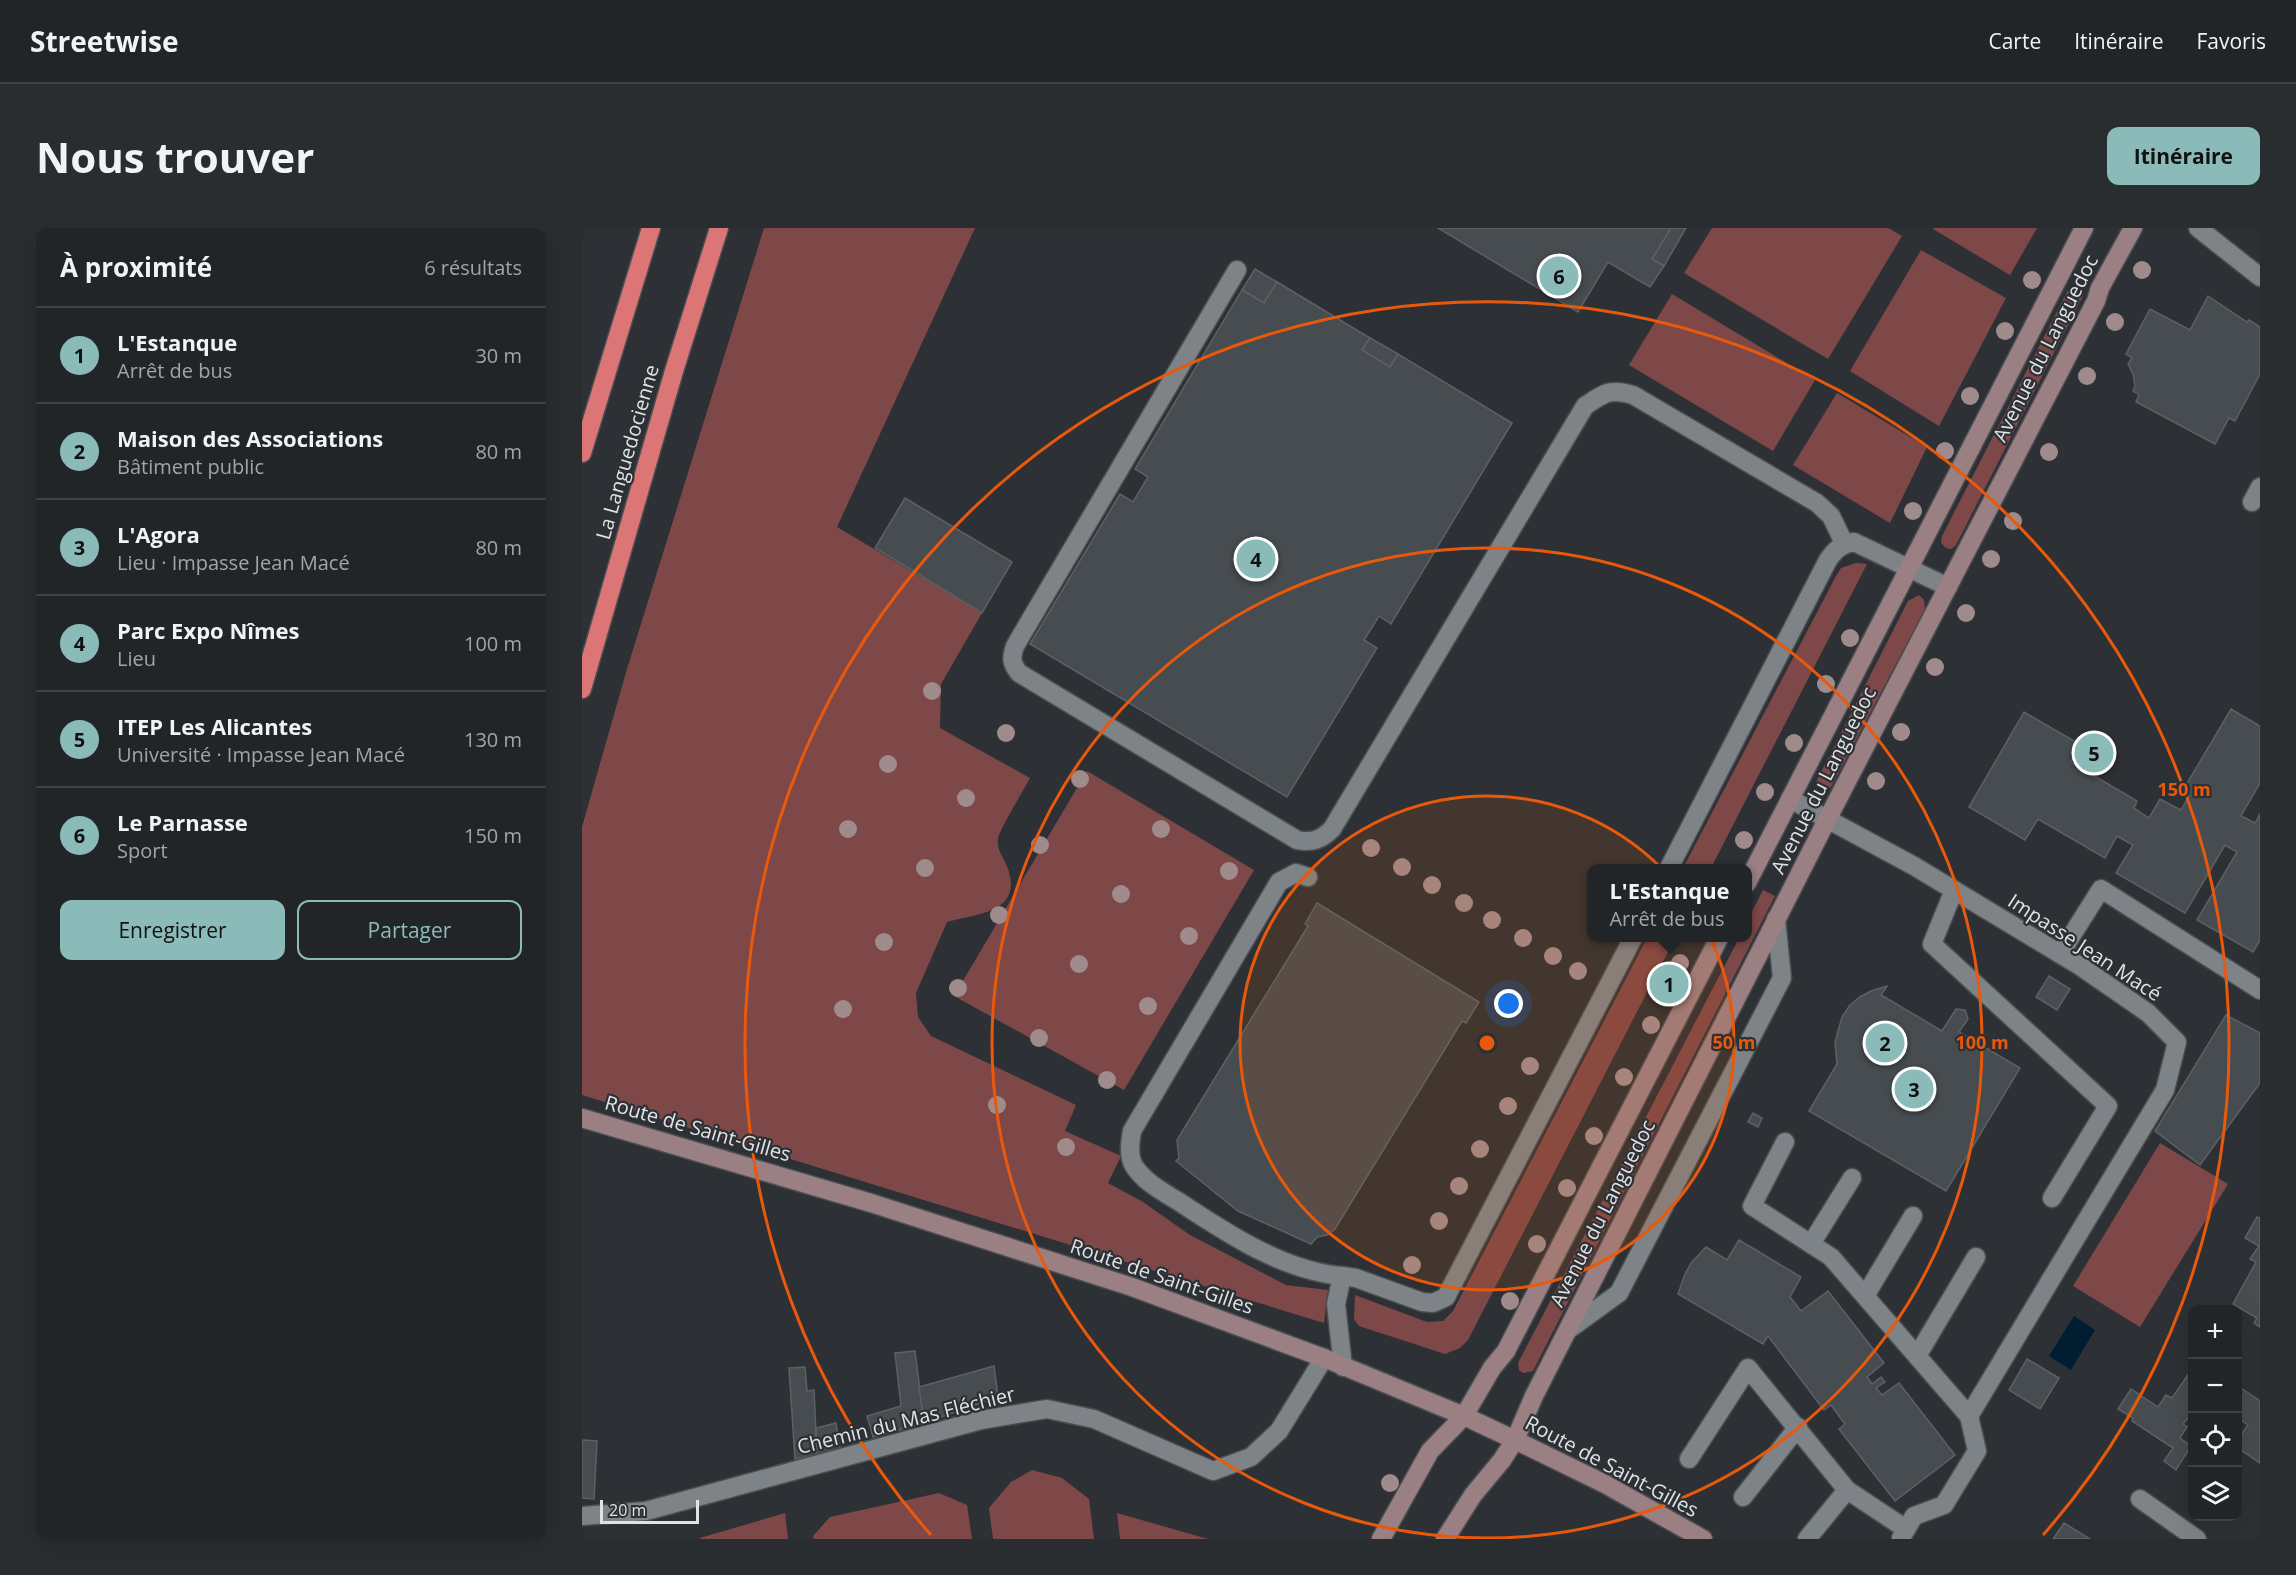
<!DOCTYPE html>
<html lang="fr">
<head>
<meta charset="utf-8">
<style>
  body { margin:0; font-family:"Open Sans",sans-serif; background:#2a2d30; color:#f1f3f6 }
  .controls { position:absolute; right:18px; bottom:18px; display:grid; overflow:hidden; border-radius:12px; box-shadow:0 6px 24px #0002 }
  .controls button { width:54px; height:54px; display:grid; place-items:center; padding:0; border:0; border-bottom:2px solid #3f4245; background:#222528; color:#f1f3f6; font:30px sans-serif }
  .scale { position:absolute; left:18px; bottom:15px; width:99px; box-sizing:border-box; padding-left:6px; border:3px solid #e0e3e6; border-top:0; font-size:16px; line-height:21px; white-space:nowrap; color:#e0e3e6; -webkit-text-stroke:4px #2d3135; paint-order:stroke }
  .you { position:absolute; left:927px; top:776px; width:21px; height:21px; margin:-15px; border:4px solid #fff; border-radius:50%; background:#1a73e8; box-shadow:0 0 0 9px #1a73e833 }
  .badge { display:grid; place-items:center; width:39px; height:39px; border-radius:50%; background:#8bbbb9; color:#111; font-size:20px; font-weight:700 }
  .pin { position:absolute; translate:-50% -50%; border:3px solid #fff; box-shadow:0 2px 6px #0006 }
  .popup { position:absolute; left:1005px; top:636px; width:165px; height:78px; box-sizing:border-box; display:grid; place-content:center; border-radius:12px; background:#222528; filter:drop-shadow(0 2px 4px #0005); font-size:20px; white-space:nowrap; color:#a2a5a8 }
  .popup b { font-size:22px; color:#f1f3f6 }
  .popup::after { content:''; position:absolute; left:50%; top:100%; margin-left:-12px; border:12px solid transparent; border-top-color:#222528 }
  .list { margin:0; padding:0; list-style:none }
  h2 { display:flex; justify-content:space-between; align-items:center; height:78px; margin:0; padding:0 24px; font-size:26px }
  h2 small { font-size:20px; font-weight:400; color:#a2a5a8 }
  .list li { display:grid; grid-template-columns:39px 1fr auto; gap:18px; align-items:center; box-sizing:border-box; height:96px; padding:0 24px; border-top:2px solid #3f4245 }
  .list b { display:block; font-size:22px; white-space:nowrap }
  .list p { margin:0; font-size:20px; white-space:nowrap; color:#a2a5a8 }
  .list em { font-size:20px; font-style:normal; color:#a2a5a8 }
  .actions { display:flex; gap:12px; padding:18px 24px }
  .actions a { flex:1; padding:14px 0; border:2px solid #8bbbb9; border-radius:12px; text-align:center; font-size:21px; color:#8bbbb9 }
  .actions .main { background:#8bbbb9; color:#111 }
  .icon { flex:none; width:33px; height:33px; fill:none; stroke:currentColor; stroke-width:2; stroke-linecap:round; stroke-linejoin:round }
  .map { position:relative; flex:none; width:1678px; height:1311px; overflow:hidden; border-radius:12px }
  header { display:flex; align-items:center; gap:36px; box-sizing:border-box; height:84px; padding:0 30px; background:#222528; border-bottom:2px solid #3f4245 }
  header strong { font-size:28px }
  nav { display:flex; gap:33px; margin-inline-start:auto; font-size:21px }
  .intro { display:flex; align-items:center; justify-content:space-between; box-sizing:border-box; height:144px; padding:0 36px }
  h1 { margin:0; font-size:42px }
  .button { padding:15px 27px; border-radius:12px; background:#8bbbb9; color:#111; font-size:21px; font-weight:700 }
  main { display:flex; gap:36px; padding:0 36px }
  aside { flex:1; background:#222528; border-radius:12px; box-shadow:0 6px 24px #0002 }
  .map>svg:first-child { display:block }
  .green { fill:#7e4848 }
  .water { fill:#001d31 }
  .building { fill:#474c50; stroke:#5c6166; stroke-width:1.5 }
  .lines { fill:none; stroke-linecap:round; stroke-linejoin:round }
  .lane-casing { stroke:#4a4e51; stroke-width:21 }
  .street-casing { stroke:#4a4e51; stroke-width:21 }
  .secondary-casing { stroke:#4a4e51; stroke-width:21 }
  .highway-casing { stroke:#4a4e51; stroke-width:21 }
  .lane { stroke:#7e8388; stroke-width:18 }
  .street { stroke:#7e8388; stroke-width:18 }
  .secondary { stroke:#9a7f83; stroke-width:18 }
  .highway { stroke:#dc7576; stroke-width:18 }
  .tree { fill:#a08b8c }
  .ring { fill:none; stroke:#e8590c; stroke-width:3 }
  .labels { text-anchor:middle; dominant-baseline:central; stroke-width:4.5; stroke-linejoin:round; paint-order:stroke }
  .street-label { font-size:20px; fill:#e0e3e6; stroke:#2d3135 }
  .centre { fill:#e8590c; stroke:#2d3135; stroke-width:3 }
  .ring-label { font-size:18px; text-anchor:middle; font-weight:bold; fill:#e8590c; stroke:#2d3135; stroke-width:4.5; stroke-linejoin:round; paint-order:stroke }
</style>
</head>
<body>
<header>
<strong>Streetwise</strong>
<nav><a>Carte</a><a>Itinéraire</a><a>Favoris</a></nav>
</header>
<div class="intro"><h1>Nous trouver</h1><a class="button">Itinéraire</a></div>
<main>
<aside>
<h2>À proximité<small>6 résultats</small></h2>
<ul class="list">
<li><span class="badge">1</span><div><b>L'Estanque</b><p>Arrêt de bus</p></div><em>30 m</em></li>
<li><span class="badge">2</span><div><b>Maison des Associations</b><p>Bâtiment public</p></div><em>80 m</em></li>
<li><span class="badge">3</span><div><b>L'Agora</b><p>Lieu · Impasse Jean Macé</p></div><em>80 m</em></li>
<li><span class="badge">4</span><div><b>Parc Expo Nîmes</b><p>Lieu</p></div><em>100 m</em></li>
<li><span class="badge">5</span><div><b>ITEP Les Alicantes</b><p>Université · Impasse Jean Macé</p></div><em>130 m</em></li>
<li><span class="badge">6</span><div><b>Le Parnasse</b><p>Sport</p></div><em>150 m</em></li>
</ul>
<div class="actions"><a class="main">Enregistrer</a><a>Partager</a></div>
</aside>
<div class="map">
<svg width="1678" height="1311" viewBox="0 0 1678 1311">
  <rect width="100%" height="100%" fill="#2d3135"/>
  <!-- green -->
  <g class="green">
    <path d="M182 0H393L255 299 400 385 359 456 358 500 448 550C443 560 417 602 416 611 414 622 423 631 426 641 441 685 394 686 365 694L334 765 336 789 349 808 494 877 483 903 539 928 526 955 561 974 608 1007 704 1057 746 1062 742 1095 0 867V599L45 441Z"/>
    <polygon points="1130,0 1306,0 1320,8 1246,131 1102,45"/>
    <polygon points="1352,0 1455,0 1428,47 1351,1"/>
    <polygon points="1339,22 1424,70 1357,198 1268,143"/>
    <polygon points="1486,62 1501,68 1374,317 1369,321 1364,320 1359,315 1360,308"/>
    <polygon points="1090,66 1233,152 1191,223 1047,137"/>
    <polygon points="1255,165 1345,219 1308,295 1211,237"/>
    <polygon points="1274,335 1285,336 1129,640 1101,640 1254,348 1259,340"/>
    <polygon points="1337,367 1342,372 1343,381 1249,559 1244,563 1240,563 1234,554 1326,373"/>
    <polygon points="505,543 672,642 542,862 372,768"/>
    <polygon points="1181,662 1193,668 951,1143 941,1145 937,1142 936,1135 1157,710 1165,710 1165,693"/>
    <polygon points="1065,710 1093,710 886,1112 878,1120 863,1126 777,1098 772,1091 773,1067 845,1094 861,1093 871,1083"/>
    <polygon points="1578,915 1646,956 1558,1099 1491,1058"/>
    <polygon points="450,1242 480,1250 507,1271 512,1311 411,1311 407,1280 429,1254"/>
    <polygon points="357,1265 385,1277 390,1311 232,1311 231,1308 248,1289"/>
    <polygon points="203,1285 206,1311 118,1311 118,1310"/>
    <polygon points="535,1285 626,1311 538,1311"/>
  </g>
  <!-- water -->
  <polygon class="water" points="1492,1088 1513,1102 1489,1142 1467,1128"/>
  <!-- building -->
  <g class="building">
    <polygon points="856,0 1089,0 1070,31 1082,38 1068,59 1026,34 996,84"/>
    <polygon points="1089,0 1104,0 1082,38 1070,31"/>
    <polygon points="673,41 695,54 682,75 660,62"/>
    <polygon points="695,54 788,110 780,122 808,139 816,126 930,195 809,396 797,388 782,412 795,420 705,569 448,416 538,266 551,274 566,249 553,241 660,62 682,75"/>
    <polygon points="1626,68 1665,94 1667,92 1678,99 1678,146 1653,193 1647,190 1633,216 1554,174 1557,167 1551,163 1553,158 1551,146 1546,136 1550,130 1544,126 1568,81 1608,102"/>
    <polygon points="788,110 816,126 808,139 780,122"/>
    <polygon points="323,270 430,334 400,385 293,320"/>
    <polygon points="1649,481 1678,498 1678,555 1659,588 1673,595 1678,586 1678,712 1671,724 1615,692 1655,624 1643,617 1603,685 1534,645 1551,617 1535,608 1523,630 1456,591 1443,612 1387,579 1442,484 1499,517 1489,534 1555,573 1552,580 1567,590 1578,571 1599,582 1607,568 1600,564"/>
    <polygon points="735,675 897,774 884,795 880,793 753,1001 745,1007 735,1009 729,1016 656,983 594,933 597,930 595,912 726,698 723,696"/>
    <polygon points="1467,748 1488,761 1475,782 1454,769"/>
    <polygon points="1305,758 1299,767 1360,803 1374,781 1383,782 1386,791 1377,804 1438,840 1364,963 1227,883 1255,836 1253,814 1260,789 1268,777 1278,769 1289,763"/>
    <polygon points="1644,787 1678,805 1678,855 1618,937 1573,903"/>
    <polygon points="1171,885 1180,890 1176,899 1166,894"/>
    <polygon points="1675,989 1678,990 1678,1099 1672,1095 1675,1090 1651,1076 1674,1034 1668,1031 1677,1018 1663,1010"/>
    <polygon points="1157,1012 1219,1049 1208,1069 1219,1083 1246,1063 1302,1135 1285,1149 1290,1156 1299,1149 1303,1154 1294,1160 1300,1167 1317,1155 1373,1227 1313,1273 1257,1201 1263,1196 1249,1177 1242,1182 1186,1108 1181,1116 1096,1066 1103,1046 1109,1035 1124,1019 1145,1032"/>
    <polygon points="333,1123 342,1195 291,1209 285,1188 319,1178 313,1125"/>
    <polygon points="1445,1131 1477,1150 1458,1181 1427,1162"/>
    <polygon points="412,1138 416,1169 342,1195 337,1159"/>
    <polygon points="223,1139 225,1163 232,1162 235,1227 213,1231 207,1140"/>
    <polygon points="1610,1141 1610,1185 1601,1196 1605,1199 1598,1210 1609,1218 1594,1242 1582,1233 1591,1220 1550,1193 1551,1190 1536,1181 1549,1161 1576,1179 1584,1167 1590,1170"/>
    <polygon points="1656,1158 1678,1173 1678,1235 1656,1220 1656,1205 1659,1207 1666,1197 1656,1190"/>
    <polygon points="254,1195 258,1221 235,1227 234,1200"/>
    <polygon points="0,1212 15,1213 12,1271 0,1270"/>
    <polygon points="1482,1295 1508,1311 1471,1311"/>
  </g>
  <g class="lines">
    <defs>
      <g id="lane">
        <path d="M655 42 433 418C429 430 429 435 437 445L715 612C730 615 739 612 750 601L1003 178C1022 165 1028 160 1051 167L1235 275 1249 288 1262 315"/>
        <polyline points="1670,274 1678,259"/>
        <path d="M1087 640 1246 332C1253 322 1259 316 1272 314L1366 359"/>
        <path d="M726 649 714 645 697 654 550 903C548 914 546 928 552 938 563 955 583 965 599 975 646 1006 702 1043 760 1048"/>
        <polyline points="1372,662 1350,716 1526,878 1470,970"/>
        <polyline points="1478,726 1519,661 1678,762"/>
        <polyline points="1203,914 1170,978 1249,1029 1387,1188 1468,1053"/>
        <polyline points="1229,1016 1270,950"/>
        <polyline points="1283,1068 1331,988"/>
        <polyline points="986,1102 1037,1065 1200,750 1194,691"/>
        <polyline points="1335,1128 1394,1029"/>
        <polyline points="761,1139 754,1076 760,1048 774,1050 840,1074 851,1075 864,1069 1051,710"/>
        <polyline points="1107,1231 1166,1140 1265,1262 1324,1301"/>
        <polyline points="1161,1269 1216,1199"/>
        <polyline points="1319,1310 1332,1288 1362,1277 1395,1223 1387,1188"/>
        <polyline points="1225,1311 1265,1262"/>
      </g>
      <g id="street">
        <polyline points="1616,0 1678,49"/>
        <polyline points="1208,571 1332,638 1498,738 1566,785 1595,814 1583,862 1468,1053"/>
        <polyline points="1558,1271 1615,1311"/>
        <polyline points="0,1288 64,1283 399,1192 465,1181 512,1191 631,1243 669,1229 697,1203 742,1130"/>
      </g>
      <g id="secondary">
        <polyline points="1165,655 1502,0"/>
        <polyline points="0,890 289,975 550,1059 742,1130 882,1188 933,1212 1023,1256 1121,1311"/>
        <polyline points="799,1311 848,1223 882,1188 910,1140 924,1123 1137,710"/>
        <polyline points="863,1311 891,1267 920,1232 933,1212 952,1168 1246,590 1514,73 1518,60 1551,0"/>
      </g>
      <g id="highway">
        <polyline points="0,225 69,0"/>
        <polyline points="0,461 92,143 137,0"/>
      </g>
    </defs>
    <!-- lane casing -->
    <use href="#lane" class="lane-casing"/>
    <!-- street casing -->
    <use href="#street" class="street-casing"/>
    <!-- secondary casing -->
    <use href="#secondary" class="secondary-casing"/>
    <!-- highway casing -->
    <use href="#highway" class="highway-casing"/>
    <!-- lane -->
    <use href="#lane" class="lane"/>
    <!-- street -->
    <use href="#street" class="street"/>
    <!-- secondary -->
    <use href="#secondary" class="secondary"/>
    <!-- highway -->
    <use href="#highway" class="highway"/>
  </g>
  <!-- trees -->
  <g class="tree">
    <circle cx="1560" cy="42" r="9"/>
    <circle cx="1450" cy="52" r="9"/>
    <circle cx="1533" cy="94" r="9"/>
    <circle cx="1423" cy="103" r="9"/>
    <circle cx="1505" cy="148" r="9"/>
    <circle cx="1388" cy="168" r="9"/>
    <circle cx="1363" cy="223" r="9"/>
    <circle cx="1467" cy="224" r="9"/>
    <circle cx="1331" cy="283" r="9"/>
    <circle cx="1431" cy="293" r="9"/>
    <circle cx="1409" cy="331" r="9"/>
    <circle cx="1384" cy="385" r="9"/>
    <circle cx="1268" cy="410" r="9"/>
    <circle cx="1353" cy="439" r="9"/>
    <circle cx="1244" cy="456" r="9"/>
    <circle cx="350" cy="463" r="9"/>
    <circle cx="1319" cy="504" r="9"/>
    <circle cx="424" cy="505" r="9"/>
    <circle cx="1212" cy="515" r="9"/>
    <circle cx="306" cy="536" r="9"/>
    <circle cx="498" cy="551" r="9"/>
    <circle cx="1294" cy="553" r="9"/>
    <circle cx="1183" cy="564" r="9"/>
    <circle cx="384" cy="570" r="9"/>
    <circle cx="266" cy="601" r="9"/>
    <circle cx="579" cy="601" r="9"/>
    <circle cx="1162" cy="612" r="9"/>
    <circle cx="458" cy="617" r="9"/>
    <circle cx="789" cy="620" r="9"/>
    <circle cx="820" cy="639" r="9"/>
    <circle cx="343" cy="640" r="9"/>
    <circle cx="647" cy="643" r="9"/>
    <circle cx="850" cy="657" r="9"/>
    <circle cx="539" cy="666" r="9"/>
    <circle cx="882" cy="675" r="9"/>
    <circle cx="417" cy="687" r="9"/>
    <circle cx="910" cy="692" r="9"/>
    <circle cx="607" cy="708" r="9"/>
    <circle cx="941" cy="710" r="9"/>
    <circle cx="302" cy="714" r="9"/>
    <circle cx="971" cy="728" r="9"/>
    <circle cx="1098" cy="735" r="9"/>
    <circle cx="497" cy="736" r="9"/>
    <circle cx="996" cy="743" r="9"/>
    <circle cx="376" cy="760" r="9"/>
    <circle cx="566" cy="778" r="9"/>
    <circle cx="261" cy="781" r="9"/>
    <circle cx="1069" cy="797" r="9"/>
    <circle cx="457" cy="810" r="9"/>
    <circle cx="948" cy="838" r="9"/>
    <circle cx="1042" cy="849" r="9"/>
    <circle cx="525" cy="852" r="9"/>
    <circle cx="415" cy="877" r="9"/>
    <circle cx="926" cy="878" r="9"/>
    <circle cx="1012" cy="908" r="9"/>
    <circle cx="484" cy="919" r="9"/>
    <circle cx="898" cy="921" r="9"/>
    <circle cx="877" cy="958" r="9"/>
    <circle cx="985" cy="960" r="9"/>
    <circle cx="857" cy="993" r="9"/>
    <circle cx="955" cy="1016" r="9"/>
    <circle cx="830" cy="1037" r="9"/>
    <circle cx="928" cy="1073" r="9"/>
    <circle cx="808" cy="1255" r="9"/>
  </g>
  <!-- distance rings -->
  <circle cx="905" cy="815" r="247" fill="#e8590c" fill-opacity=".12"/>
  <g class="ring">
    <circle cx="905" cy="815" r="247"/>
    <circle cx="905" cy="815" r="495"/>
    <path d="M349 1307A742 742 0 1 1 1461 1307"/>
  </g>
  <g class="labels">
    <!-- street labels -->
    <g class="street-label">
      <text transform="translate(1463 120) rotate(-63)">Avenue du Languedoc</text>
      <text transform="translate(45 224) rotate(-74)">La Languedocienne</text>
      <text transform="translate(1241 552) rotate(-63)">Avenue du Languedoc</text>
      <text transform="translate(1503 719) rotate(33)">Impasse Jean Macé</text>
      <text transform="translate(116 900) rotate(16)">Route de Saint-Gilles</text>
      <text transform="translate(1020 985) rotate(-63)">Avenue du Languedoc</text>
      <text transform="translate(580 1048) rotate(19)">Route de Saint-Gilles</text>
      <text transform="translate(324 1192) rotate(-14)">Chemin du Mas Fléchier</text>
      <text transform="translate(1030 1238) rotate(28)">Route de Saint-Gilles</text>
    </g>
  </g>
  <circle cx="905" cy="815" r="9" class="centre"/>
  <g class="ring-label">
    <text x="1602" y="568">150 m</text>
    <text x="1152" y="821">50 m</text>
    <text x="1400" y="821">100 m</text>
  </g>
</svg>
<div class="controls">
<button>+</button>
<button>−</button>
<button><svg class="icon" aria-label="locate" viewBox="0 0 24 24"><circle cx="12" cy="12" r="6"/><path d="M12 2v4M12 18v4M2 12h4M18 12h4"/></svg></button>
<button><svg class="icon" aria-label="layers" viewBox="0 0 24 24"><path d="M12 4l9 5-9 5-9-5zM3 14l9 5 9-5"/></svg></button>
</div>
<div class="scale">20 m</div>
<div class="you"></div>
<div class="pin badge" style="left:1087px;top:756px">1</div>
<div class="popup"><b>L'Estanque</b>Arrêt de bus</div>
<div class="pin badge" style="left:1303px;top:815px">2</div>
<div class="pin badge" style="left:1332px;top:861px">3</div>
<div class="pin badge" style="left:674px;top:331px">4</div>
<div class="pin badge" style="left:1512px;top:525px">5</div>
<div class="pin badge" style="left:977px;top:48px">6</div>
</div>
</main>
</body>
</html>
